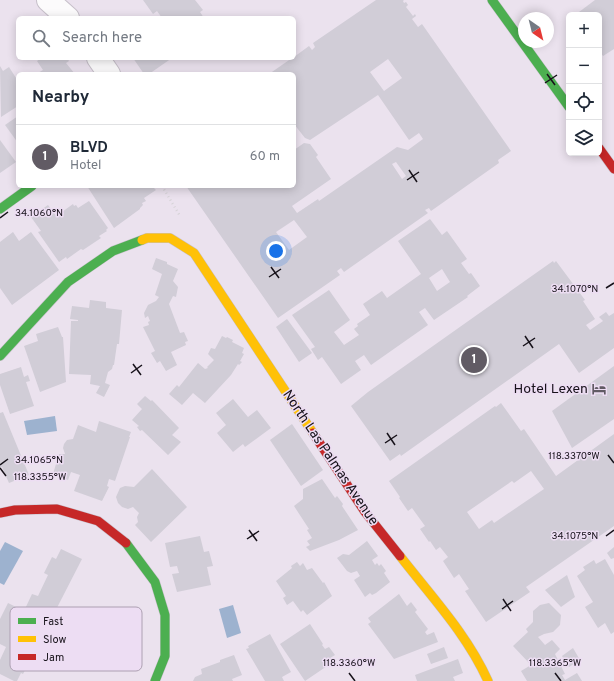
<!DOCTYPE html>
<html lang="en">
<head>
<meta charset="utf-8">
<style>
  body { margin:0; font-family:Overpass,sans-serif; background:#f2f2f3; color:#1f2937 }
  .controls { position:absolute; right:12px; top:12px; display:grid; overflow:hidden; border-radius:6px; box-shadow:0 2px 10px #0003 }
  .controls button { width:36px; height:36px; display:grid; place-items:center; padding:0; border:0; border-bottom:1px solid #e0e1e3; background:#fff; color:#1f2937; font:20px sans-serif }
  .compass { position:absolute; left:518px; top:12px; width:36px; height:36px; border-radius:50%; background:#fff; box-shadow:0 2px 10px #0003; rotate:145deg }
  .you { position:absolute; left:276px; top:251px; width:14px; height:14px; margin:-10px; border:3px solid #fff; border-radius:50%; background:#1a73e8; box-shadow:0 0 0 6px #1a73e833 }
  .badge { display:grid; place-items:center; width:26px; height:26px; border-radius:50%; background:#615b64; color:#fff; font-size:13px; font-weight:700 }
  .pin { position:absolute; translate:-50% -50%; border:2px solid #fff; box-shadow:0 1px 4px #0006 }
  .list { margin:0; padding:0; list-style:none }
  h2 { display:flex; justify-content:space-between; align-items:center; height:52px; margin:0; padding:0 16px; font-size:17px }
  h2 small { font-size:13px; font-weight:400; color:#747a83 }
  .list li { display:grid; grid-template-columns:26px 1fr auto; gap:12px; align-items:center; box-sizing:border-box; height:64px; padding:0 16px; border-top:1px solid #e0e1e3 }
  .list b { display:block; font-size:15px; white-space:nowrap }
  .list p { margin:0; font-size:13px; white-space:nowrap; color:#747a83 }
  .list em { font-size:13px; font-style:normal; color:#747a83 }
  .icon { flex:none; width:22px; height:22px; fill:none; stroke:currentColor; stroke-width:2; stroke-linecap:round; stroke-linejoin:round }
  .map { position:relative; flex:none; width:614px; height:681px; overflow:hidden }
  .search { position:absolute; background:#fff; box-shadow:0 2px 10px #0003; left:16px; top:16px; width:280px; height:44px; display:flex; align-items:center; gap:10px; box-sizing:border-box; padding:0 14px; border-radius:6px; color:#747a83; font-size:15px }
  .panel { position:absolute; background:#fff; box-shadow:0 2px 10px #0003; left:16px; top:72px; width:280px; height:116px; border-radius:6px }
  .map>svg:first-child { display:block }
  .water { fill:#9db2cf }
  .building { fill:#d1cdd7; fill-rule:evenodd }
  .lines { fill:none; stroke-linecap:round; stroke-linejoin:round }
  .street-casing { stroke:#c7c0ca; stroke-width:24 }
  .fast-casing { stroke:#c7c0ca; stroke-width:10 }
  .slow-casing { stroke:#c7c0ca; stroke-width:10 }
  .jam-casing { stroke:#c7c0ca; stroke-width:10 }
  .path { stroke:#d6d3d7; stroke-width:2.5; stroke-dasharray:1 3; stroke-linecap:butt }
  .street { stroke:#fcfbfc; stroke-width:22 }
  .fast { stroke:#4caf50; stroke-width:9 }
  .slow { stroke:#ffc107; stroke-width:9 }
  .jam { stroke:#c62828; stroke-width:9 }
  .ticks { fill:none; stroke:#17121a; stroke-width:1.5 }
  .labels { text-anchor:middle; dominant-baseline:central; stroke-width:3; stroke-linejoin:round; paint-order:stroke }
  .poi-label { font-size:14px; fill:#17121a; stroke:#edddf3; text-anchor:end }
  .street-label { font-size:14px; fill:#17121a; stroke:#edddf3 }
  .key { fill:#edddf3; stroke:#ada0b2; stroke-width:1 }
  .key-label { font-size:11px; fill:#17121a }
  .ticks-label { font-size:10px; text-anchor:middle; fill:#17121a; stroke:#edddf3; stroke-width:3; stroke-linejoin:round; paint-order:stroke }
</style>
</head>
<body>
<div class="map">
<svg width="614" height="681" viewBox="0 0 614 681">
  <rect width="100%" height="100%" fill="#ebe2ee"/>
  <!-- water -->
  <g class="water">
    <polygon points="55,416 57,431 27,435 24,421"/>
    <polygon points="5,542 23,551 4,585 0,583 0,551"/>
    <polygon points="233,605 241,633 227,638 219,609"/>
  </g>
  <!-- building -->
  <g class="building">
    <polygon points="143,0 195,0 203,10 200,12 204,18 162,18 157,11 153,14"/>
    <path d="M376 0H404L403 1 404 3 406 2 408 5 406 7 413 16 415 14 416 16 412 19 418 27 422 24 511 151 498 160 499 163 431 211 429 208 425 210 428 213 344 272 341 268 337 271 340 275 278 318 186 186H294V150L304 143 310 144 318 155 316 157 331 179 292 206 297 213 318 199 319 201 397 147 408 150 423 139 419 133 409 140 378 95 310 140 305 138 294 124V74H269L292 58H294V57L309 46 312 50 315 47 313 43ZM388 59 402 78 384 91 370 72ZM396 162 406 176 402 179 392 164ZM294 220 307 237 289 250 276 232Z"/>
    <polygon points="595,0 614,0 614,49 603,56 599,50 599,15 575,15"/>
    <polygon points="40,58 67,58 69,61 66,63 75,74 36,74 43,70 37,61 40,59"/>
    <polygon points="133,58 172,58 149,74 144,74"/>
    <polygon points="0,66 3,71 9,67 18,81 18,106 1,117"/>
    <polygon points="18,116 18,143 5,125"/>
    <polygon points="0,140 16,162 0,173"/>
    <polygon points="87,186 155,186 156,187 154,188 156,190 144,198 146,201 142,203 143,205 140,208 140,209 114,228"/>
    <polygon points="89,201 108,228 106,230 107,231 99,236 101,238 83,250 81,249 67,259 66,257 59,262 38,232 41,231 31,217 48,205 57,217 61,214 62,215 64,214 62,212 73,204 74,206 76,205 78,208"/>
    <path d="M430 219 442 235 447 231 467 259 461 263 469 274 471 273 480 286 467 296 468 297 434 320 425 308 419 312 428 325 371 365 364 355 355 361 361 370 341 384 322 357 318 360 311 349 315 347 292 315 329 290 350 320 334 332 344 345 359 335 354 329 358 326 357 324 370 315 363 304 382 291 387 298 421 274 398 241ZM442 269 450 282 437 291 429 278Z"/>
    <polygon points="13,232 19,241 31,232 59,270 12,305 0,288 0,242"/>
    <polygon points="156,258 167,262 167,264 178,269 173,281 178,287 176,297 173,296 169,304 180,333 184,332 188,341 185,342 186,345 171,352 177,365 166,371 160,361 157,363 151,353 155,351 143,327 149,325 148,322 150,321 148,316 145,318 144,313 148,305 156,301 159,297 155,295 162,274 152,269"/>
    <polygon points="553,261 554,263 556,261 585,300 583,301 595,319 586,325 590,330 603,321 599,317 606,312 609,316 614,313 614,348 579,373 559,344 401,456 400,454 390,461 351,406 368,392"/>
    <polygon points="90,300 106,302 106,308 122,310 119,344 117,344 114,365 113,365 112,369 108,372 105,383 110,385 104,397 96,393 100,386 90,384 91,375 69,374 71,321 78,321 78,320 70,319 72,306 89,308"/>
    <polygon points="287,319 312,353 299,362 276,327"/>
    <polygon points="58,327 62,337 63,337 66,382 40,392 24,346 38,341 36,334"/>
    <polygon points="222,336 226,338 227,337 233,340 232,342 244,348 242,353 244,354 240,361 242,362 239,365 238,364 231,375 205,403 193,393 182,405 169,394 177,385 179,387 198,363 205,369 208,368 207,367 214,360 208,354 211,348 215,349"/>
    <polygon points="614,366 614,419 572,448 552,411"/>
    <polygon points="21,367 24,377 28,375 30,381 26,382 34,406 10,414 0,385 0,374"/>
    <polygon points="145,396 151,401 152,400 179,428 172,435 181,442 168,455 142,430 140,431 137,427 139,426 132,420 142,409 137,404"/>
    <polygon points="233,399 248,417 257,410 271,428 245,447 243,444 233,452 217,433 226,425 216,413"/>
    <path d="M501 403 521 431 524 429 556 476 614 434V526L526 587 530 592 486 622 465 591 469 589 459 574 454 578 443 561 448 557 440 547 436 550 430 541 429 542 420 529 425 526 412 508 408 511 399 498 400 497 389 481 495 406 496 407ZM531 471 544 489 494 523 492 520 479 529 467 512 512 481 514 483Z"/>
    <polygon points="3,412 29,475 9,483 2,467 0,468 0,413"/>
    <polygon points="99,421 131,432 129,437 130,437 115,481 109,479 107,486 109,487 102,501 74,491 80,475 71,472 68,480 53,474 59,454 65,454 63,448 64,444 67,440 73,439 78,425 96,432"/>
    <polygon points="292,424 323,470 301,486 270,440"/>
    <polygon points="152,469 187,507 151,542 135,525 138,522 137,517 139,513 133,507 128,509 122,507 118,503 116,497 120,488 125,486 134,487"/>
    <polygon points="322,479 335,498 337,496 343,504 342,506 358,530 339,540 310,551 306,547 310,545 307,541 312,538 307,530 309,529 294,506 303,499 303,489"/>
    <polygon points="200,536 204,552 209,551 213,566 207,567 211,585 177,592 172,574 179,573 177,566 170,567 165,543"/>
    <polygon points="367,541 378,556 372,560 375,565 377,563 379,566 381,564 386,571 384,573 390,582 376,593 372,595 370,593 365,597 354,580 360,576 357,571 351,573 347,571 337,558 343,554 349,555"/>
    <polygon points="614,547 614,558 611,559 607,553"/>
    <polygon points="61,549 82,559 43,635 51,639 44,653 36,650 23,674 21,673 17,681 14,681 0,674 0,660 6,647 0,644 0,619 8,603 24,611 32,594 38,596 48,575 44,573 52,557 56,559"/>
    <polygon points="605,559 614,575 614,632 611,634 605,623 598,628 585,607 593,602 577,576 585,570 583,567 594,560 596,564"/>
    <polygon points="297,562 300,566 303,563 307,570 312,568 323,583 324,582 332,596 307,615 303,610 301,612 293,601 287,605 283,598 286,596 276,581 292,568 291,566"/>
    <polygon points="567,575 575,597 561,607 545,590"/>
    <polygon points="399,594 407,606 411,602 417,610 415,612 428,629 425,632 427,635 434,632 438,642 394,659 368,624 371,622 368,618"/>
    <polygon points="549,603 561,615 560,625 553,632 544,634 538,637 545,645 552,640 560,649 555,654 565,674 562,675 565,680 577,673 582,681 527,681 521,671 531,665 513,646 528,632 526,629 533,622 533,611 540,605"/>
    <polygon points="310,624 323,644 322,645 325,649 329,647 335,655 330,658 333,662 305,681 280,644"/>
    <polygon points="270,634 291,672 282,677 284,681 265,681 246,649 249,648 248,646"/>
    <polygon points="444,647 448,658 431,664 427,654"/>
    <polygon points="573,648 580,660 569,667 562,656"/>
    <polygon points="234,655 242,675 232,679 233,681 193,681 195,677 202,674 201,669 220,662 220,660"/>
    <polygon points="458,659 463,673 453,677 455,681 417,681 415,675"/>
  </g>
  <g class="lines">
    <defs>
      <g id="street">
        <polyline points="48,0 68,18"/>
        <polyline points="98,58 109,74"/>
      </g>
      <g id="fast">
        <polyline points="492,0 569,107"/>
        <polyline points="0,209 32,186"/>
        <polyline points="0,356 68,282 113,251 142,240"/>
        <polyline points="126,543 155,582 165,615 165,656 155,681"/>
      </g>
      <g id="slow">
        <polyline points="142,240 147,238 170,238 194,253 313,433"/>
        <path d="M400 556C431 596 467 634 488 681"/>
      </g>
      <g id="jam">
        <polyline points="599,148 614,169"/>
        <polyline points="313,433 365,512 400,556"/>
        <polyline points="0,513 15,510 57,509 98,521 126,543"/>
      </g>
    </defs>
    <!-- street casing -->
    <use href="#street" class="street-casing"/>
    <!-- fast casing -->
    <use href="#fast" class="fast-casing"/>
    <!-- slow casing -->
    <use href="#slow" class="slow-casing"/>
    <!-- jam casing -->
    <use href="#jam" class="jam-casing"/>
    <!-- path -->
    <polyline class="path" points="162,186 180,216"/>
    <!-- street -->
    <use href="#street" class="street"/>
    <!-- fast -->
    <use href="#fast" class="fast"/>
    <!-- slow -->
    <use href="#slow" class="slow"/>
    <!-- jam -->
    <use href="#jam" class="jam"/>
  </g>
  <!-- ticks -->
  <path class="ticks" d="M547 74 555 85M545 83 557 75M409 170 417 182M407 180 419 172M0 218 8 212M271 267 279 278M269 277 281 269M606 288 614 283M525 336 533 348M523 346 535 338M133 364 141 375M131 373 142 365M387 433 395 445M385 443 397 435M608 455 614 463M0 465 8 459M0 468 6 476M249 530 257 541M606 536 614 530M247 539 259 531M503 599 511 611M502 609 513 601M349 673 355 681M555 673 561 681"/>
  <!-- icons -->
  <defs>
    <symbol id="hotel-bare" viewBox="-9 -9 18 18"><path d="M-6-4.5h1.5V1H6V5H4.5V3h-9V5H-6ZM-4 0a1.8 1.8 0 1 1 3.6 0ZM.5 0V-2.5h3Q6-2.5 6 0Z" fill="#615b64" stroke="#edddf3" stroke-width="2.5" paint-order="stroke"/></symbol>
  </defs>
  <g fill-rule="evenodd">
    <use href="#hotel-bare" x="589" y="379" width="20" height="20"/>
  </g>
  <g class="labels">
    <!-- poi labels -->
    <g class="poi-label">
      <text x="588" y="389">Hotel Lexen</text>
    </g>
    <!-- street labels -->
    <g class="street-label">
      <text transform="translate(330 458) rotate(56)">North Las Palmas Avenue</text>
    </g>
  </g>
  <!-- legend -->
  <rect x="10" y="607" width="132" height="64" rx="6" class="key"/>
  <rect x="18" y="618" width="18" height="6" fill="#4caf50"/>
  <rect x="18" y="636" width="18" height="6" fill="#ffc107"/>
  <rect x="18" y="654" width="18" height="6" fill="#c62828"/>
  <g class="key-label">
    <text x="43" y="625">Fast</text>
    <text x="43" y="643">Slow</text>
    <text x="43" y="661">Jam</text>
  </g>
  <g class="ticks-label">
    <text x="39" y="216">34.1060°N</text>
    <text x="575" y="292">34.1070°N</text>
    <text x="574" y="459">118.3370°W</text>
    <text x="39" y="463">34.1065°N</text>
    <text x="40" y="480">118.3355°W</text>
    <text x="575" y="539">34.1075°N</text>
    <text x="349" y="666">118.3360°W</text>
    <text x="555" y="666">118.3365°W</text>
  </g>
</svg>
<div class="controls">
<button>+</button>
<button>−</button>
<button><svg class="icon" aria-label="locate" viewBox="0 0 24 24"><circle cx="12" cy="12" r="6"/><path d="M12 2v4M12 18v4M2 12h4M18 12h4"/></svg></button>
<button><svg class="icon" aria-label="layers" viewBox="0 0 24 24"><path d="M12 4l9 5-9 5-9-5zM3 14l9 5 9-5"/></svg></button>
</div>
<svg class="compass" viewBox="-18 -18 36 36"><path d="M0-13l5 13h-10z" fill="#e53935"/><path d="M0 13l5-13h-10z" fill="#747a83"/></svg>
<div class="you"></div>
<div class="pin badge" style="left:474px;top:360px">1</div>
<div class="search"><svg class="icon" aria-label="search" viewBox="0 0 24 24"><circle cx="10" cy="10" r="6"/><path d="M15 15l6 6"/></svg>Search here</div>
<section class="panel">
<h2>Nearby<small></small></h2>
<ul class="list">
<li><span class="badge">1</span><div><b>BLVD</b><p>Hotel</p></div><em>60 m</em></li>
</ul>
</section>
</div>
</body>
</html>
